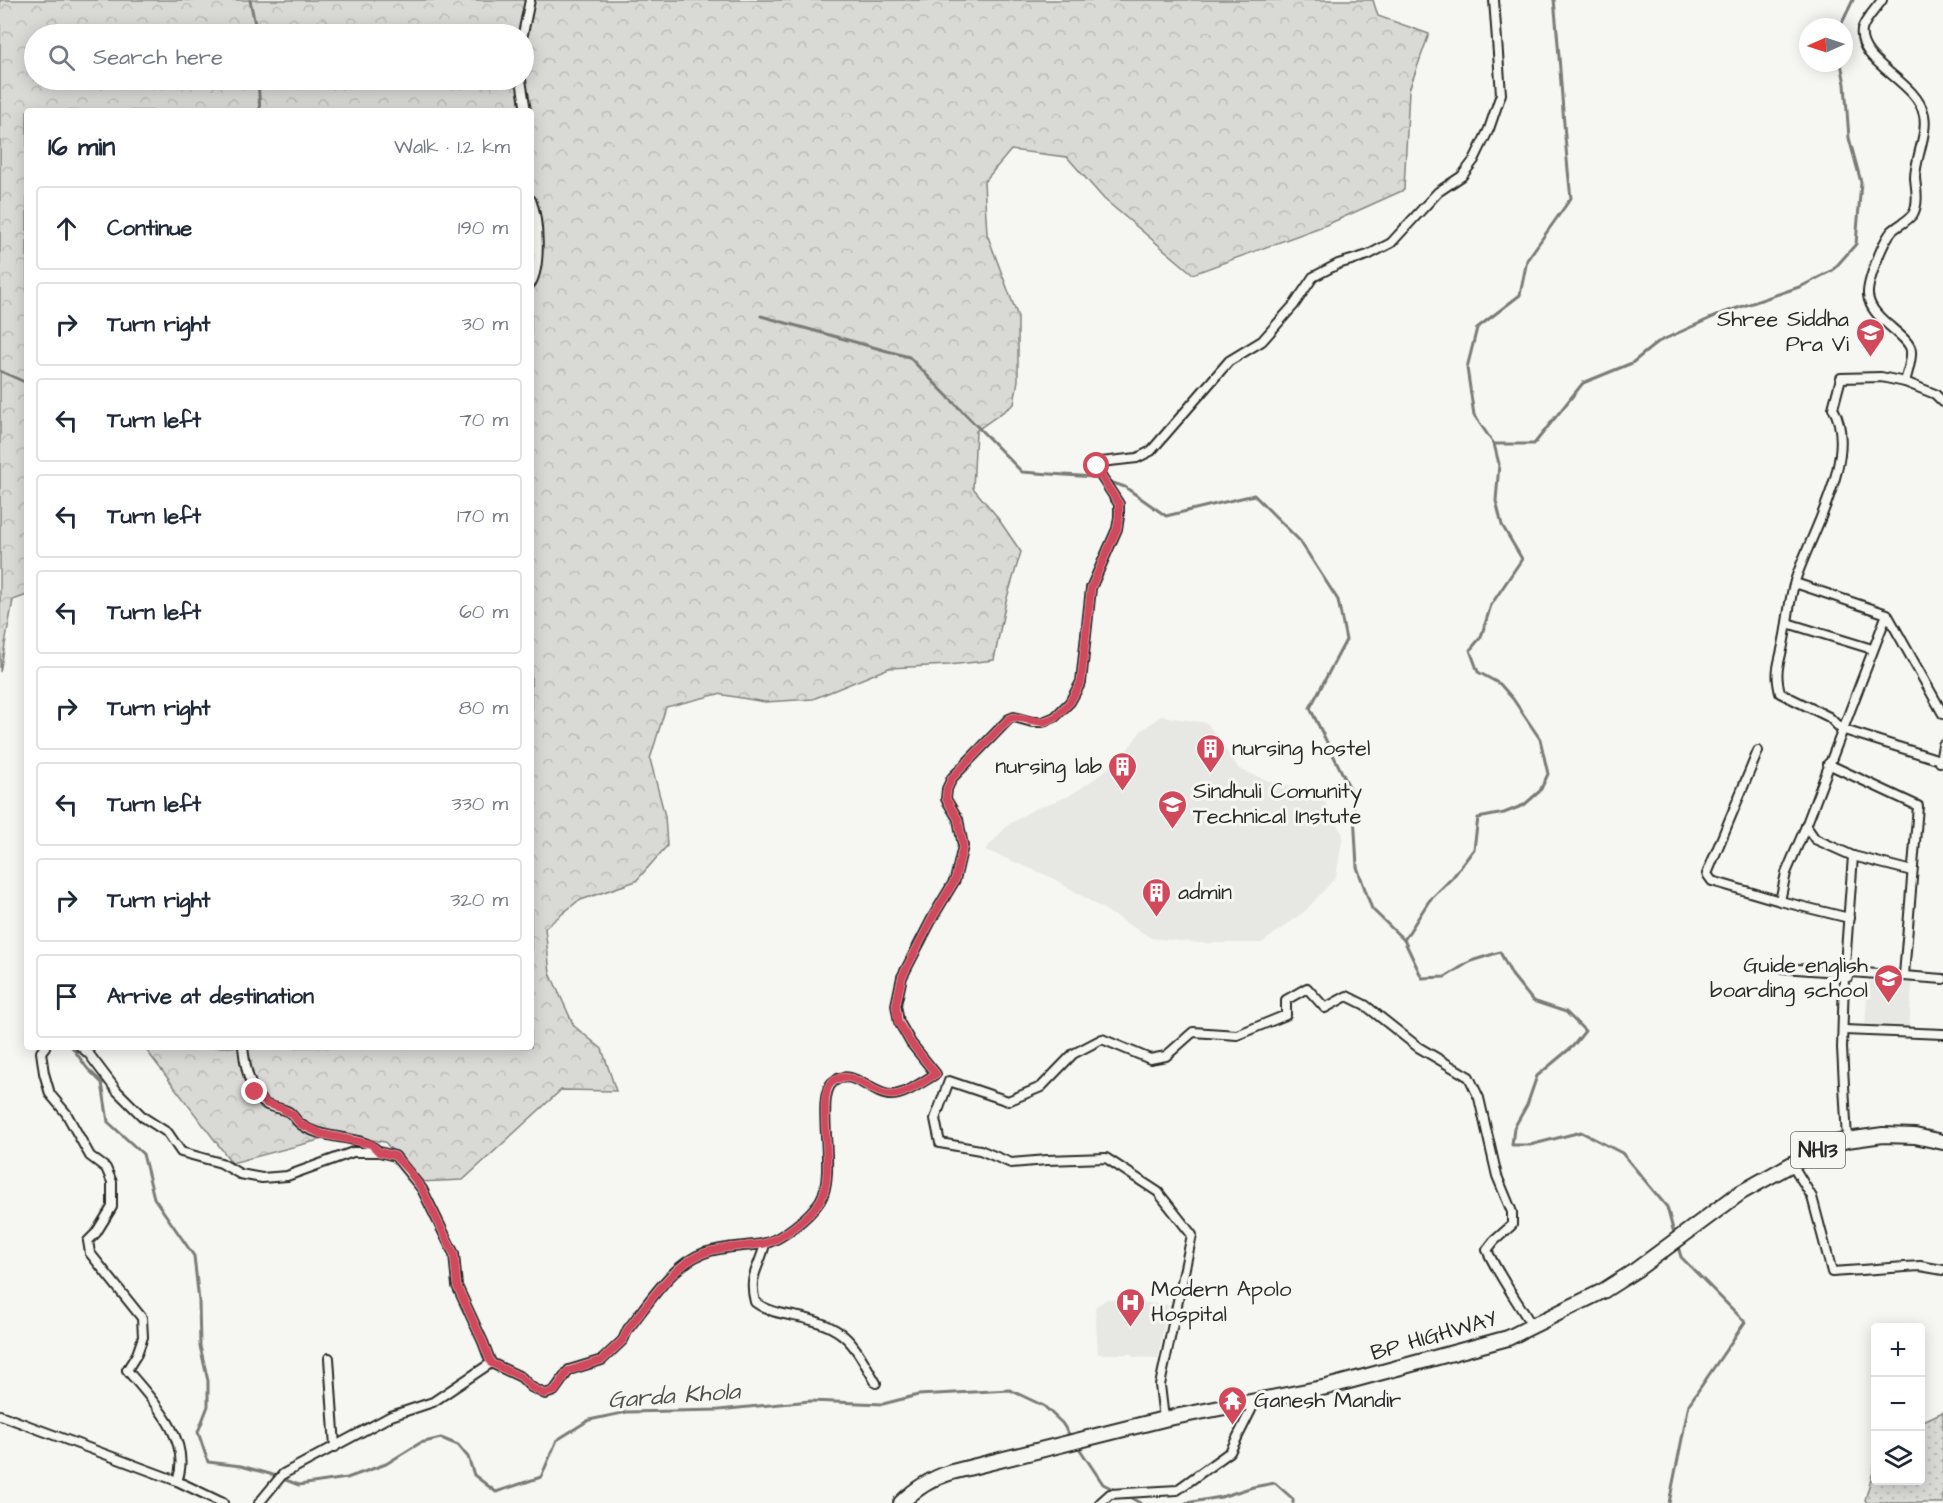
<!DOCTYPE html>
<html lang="en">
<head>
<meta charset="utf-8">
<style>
  body { margin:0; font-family:"Architects Daughter",sans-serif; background:#f6f6f7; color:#1f2937 }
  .controls { position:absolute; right:18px; bottom:18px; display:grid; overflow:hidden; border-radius:6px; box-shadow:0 3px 15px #0003 }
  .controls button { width:54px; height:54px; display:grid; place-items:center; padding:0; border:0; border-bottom:2px solid #e0e1e3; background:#fff; color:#1f2937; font:30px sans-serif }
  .compass { position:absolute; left:1799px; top:18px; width:54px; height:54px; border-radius:50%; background:#fff; box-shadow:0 3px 15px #0003; rotate:267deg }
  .stop { position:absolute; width:18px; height:18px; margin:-14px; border:4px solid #d1495b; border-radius:50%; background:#fff }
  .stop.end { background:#d1495b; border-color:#fff; box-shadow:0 2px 6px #0008 }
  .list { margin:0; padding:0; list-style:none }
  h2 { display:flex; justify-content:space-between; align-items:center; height:78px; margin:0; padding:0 24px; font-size:26px }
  h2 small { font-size:20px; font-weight:400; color:#747a83 }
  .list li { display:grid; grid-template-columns:39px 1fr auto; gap:18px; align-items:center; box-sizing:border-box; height:84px; margin:0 12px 12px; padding:0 12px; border:2px solid #e0e1e3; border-radius:6px }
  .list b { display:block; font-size:22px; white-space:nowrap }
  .list em { font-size:20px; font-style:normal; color:#747a83 }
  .icon { flex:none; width:33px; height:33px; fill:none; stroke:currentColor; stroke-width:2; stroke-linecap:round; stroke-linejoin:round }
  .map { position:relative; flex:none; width:1943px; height:1503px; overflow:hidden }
  .search { position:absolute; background:#fff; box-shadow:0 3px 15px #0003; left:24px; top:24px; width:510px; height:66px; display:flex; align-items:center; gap:15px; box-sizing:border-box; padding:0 21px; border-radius:33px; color:#747a83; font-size:22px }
  .panel { position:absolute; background:#fff; box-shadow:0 3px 15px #0003; left:24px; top:108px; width:510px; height:942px; border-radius:6px }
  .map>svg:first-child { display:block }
  .built { fill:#e7e7e3 }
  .grass { fill:url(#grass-dots); stroke:#828280; stroke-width:1.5 }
  .forest { fill:url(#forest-crowns); stroke:#828280; stroke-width:1.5; fill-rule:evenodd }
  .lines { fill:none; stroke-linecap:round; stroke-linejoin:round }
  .stream { stroke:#7a7a78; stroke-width:3 }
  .street-casing { stroke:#2b2b2b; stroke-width:12 }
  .highway-casing { stroke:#2b2b2b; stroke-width:18 }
  .street { stroke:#f6f6f2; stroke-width:8 }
  .highway { stroke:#f6f6f2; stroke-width:14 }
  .route { stroke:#d1495b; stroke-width:8 }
  .labels { text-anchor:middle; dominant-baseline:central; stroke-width:6; stroke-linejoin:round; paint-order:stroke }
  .shield { fill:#f6f6f2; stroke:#686867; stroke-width:1.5 }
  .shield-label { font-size:21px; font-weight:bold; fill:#2b2b2b }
  .poi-label { font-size:22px; fill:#2b2b2b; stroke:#f6f6f2; text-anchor:start }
  .street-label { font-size:22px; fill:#2b2b2b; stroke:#f6f6f2 }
  .water-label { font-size:24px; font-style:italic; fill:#525251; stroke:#f6f6f2 }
</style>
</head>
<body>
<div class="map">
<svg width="1943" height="1503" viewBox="0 0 1943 1503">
  <defs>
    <pattern id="grass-dots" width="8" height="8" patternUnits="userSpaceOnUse" patternTransform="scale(1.5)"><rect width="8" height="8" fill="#d9d9d5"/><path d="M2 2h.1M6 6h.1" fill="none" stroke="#babab7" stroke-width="1.8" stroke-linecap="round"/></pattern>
    <pattern id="forest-crowns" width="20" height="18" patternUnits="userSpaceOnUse" patternTransform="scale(1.5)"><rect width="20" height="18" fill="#d9d9d5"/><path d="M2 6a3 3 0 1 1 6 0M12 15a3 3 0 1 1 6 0" fill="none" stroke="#babab7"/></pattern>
  </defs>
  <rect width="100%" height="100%" fill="#f6f6f2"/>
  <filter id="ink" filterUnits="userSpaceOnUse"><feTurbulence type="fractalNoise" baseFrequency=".0167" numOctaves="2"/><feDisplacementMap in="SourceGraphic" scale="12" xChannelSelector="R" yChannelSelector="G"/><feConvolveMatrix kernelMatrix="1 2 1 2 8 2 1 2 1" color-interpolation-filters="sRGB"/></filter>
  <g filter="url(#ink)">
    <!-- built -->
    <g class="built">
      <polygon points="1161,716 1207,723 1239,769 1271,782 1306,790 1324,800 1343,835 1336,877 1305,911 1262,943 1199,943 1151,938 1051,877 985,850 1008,825 1032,810 1069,796 1096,778 1122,757 1141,731"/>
      <polygon points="1868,981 1912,983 1909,1028 1865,1026"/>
      <polygon points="1107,1299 1168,1305 1158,1358 1132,1357 1132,1354 1098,1354 1095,1307"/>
    </g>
    <!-- grass -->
    <polygon class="grass" points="1943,1412 1943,1503 1868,1503 1865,1500 1875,1465 1876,1480 1920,1480 1921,1422"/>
    <!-- forest -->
    <path class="forest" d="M0 0H1373L1378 16 1429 34 1409 90 1404 190 1326 225 1193 274 1104 199 1067 157 1011 150 984 182 987 234 1018 317V380L1014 404 976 431 973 488 995 514 1021 552 1006 601 994 660 949 665 889 668 813 699 765 702 718 694 666 707 650 759 665 816 667 846 636 881 578 901 545 928 550 973 574 1026 602 1049 616 1091 561 1090 463 1180 418 1182 385 1142 338 1135 232 1163 144 1047H531V111H27V595L13 600 0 672ZM34 34H524V80H34Z"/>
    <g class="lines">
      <!-- stream -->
      <g class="stream">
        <polyline points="250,0 257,34"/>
        <polyline points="1840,27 1853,0"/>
        <polyline points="258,80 260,111"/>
        <polyline points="761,316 909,357 1022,472 1094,477 1101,479"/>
        <polyline points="0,371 27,383"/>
        <path d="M1494 444 1474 415 1467 368 1477 328 1520 295 1527 260 1571 198C1563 132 1561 66 1554 0"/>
        <polyline points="1107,481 1125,487 1166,516 1254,495 1300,541 1338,600 1346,640 1310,708 1353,795 1357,867 1372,909 1404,940 1422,978 1445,977 1471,961 1500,952 1512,975 1533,1001 1566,1012 1585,1031 1573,1046 1537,1076 1527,1105 1514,1128 1512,1145 1530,1145 1581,1132 1622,1153 1667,1207 1675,1237"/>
        <polyline points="1404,940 1429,901 1453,877 1474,849 1478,818 1504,813 1524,805 1540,791 1548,774 1540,739 1513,699 1500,684 1478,672 1470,650 1481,637 1491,605 1522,559 1502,525 1496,501 1499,464 1494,444 1534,444 1583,383 1632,363 1658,342 1720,314 1802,286 1833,270 1856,244 1861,182 1849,138 1845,84 1841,63"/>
        <polyline points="72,1047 87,1068 102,1083 108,1122 143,1154 154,1198 194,1256 199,1301 200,1346 208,1381 208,1406 198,1432 208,1462 241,1466 270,1474 299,1485 347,1478 386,1464 420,1443 441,1438 458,1445 468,1457 474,1475 496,1492 541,1477 557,1440 589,1420 627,1412 719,1410 810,1401 883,1404 918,1395 1010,1390 1044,1406 1062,1423 1071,1437"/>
        <polyline points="1077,1445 1103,1484 1117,1491"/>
        <polyline points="1126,1495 1140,1503"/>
        <polyline points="1186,1503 1221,1497 1253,1487 1275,1483 1293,1499 1293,1503"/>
        <polyline points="1669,1503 1689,1404 1745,1322 1681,1257 1677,1243"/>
      </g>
      <defs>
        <g id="street">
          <path d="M1882 0C1876 9 1864 20 1862 30 1857 63 1917 80 1924 115 1928 133 1915 159 1915 178 1916 189 1919 203 1913 214 1907 222 1898 225 1892 231 1883 241 1867 282 1868 295 1870 320 1910 335 1911 351 1912 361 1907 373 1905 382L1881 377 1841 378 1833 408C1860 456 1810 534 1795 581 1789 600 1788 621 1784 640 1780 664 1774 668 1780 693L1829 717 1841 729 1943 761"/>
          <polyline points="523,34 530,0"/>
          <polyline points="521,80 526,111"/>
          <path d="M531 200C539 219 541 266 531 283"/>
          <polyline points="1905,382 1935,394 1943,402"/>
          <polyline points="1795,583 1887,614 1943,714"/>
          <polyline points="1787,623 1872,649"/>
          <polyline points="1758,751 1707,874 1712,881 1780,901 1849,918"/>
          <polyline points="1940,762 1943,745"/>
          <polyline points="1828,764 1918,806 1904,975"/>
          <polyline points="1853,856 1912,871"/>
          <polyline points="1780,901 1786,873 1806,826"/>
          <polyline points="1845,965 1853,856 1815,839 1806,826 1887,614"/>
          <polyline points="1783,968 1838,972"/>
          <polyline points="1851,972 1943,979"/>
          <polyline points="1844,978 1848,977 1851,972 1849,967 1845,965 1838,970 1838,974 1844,978 1842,1048 1847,1140"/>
          <polyline points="1844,1030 1943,1034"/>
          <path d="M45 1047 41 1052 44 1073 50 1094 66 1113 90 1156 106 1168 112 1182V1207L96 1233 88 1241 90 1253 142 1318 143 1337 137 1354 127 1370C152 1400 193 1440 177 1481"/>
          <polyline points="81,1047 89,1054 117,1091 143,1117 168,1133 181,1152 221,1163 240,1174 262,1178 287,1176 353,1152 379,1152 395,1156 422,1189 454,1254 457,1286 483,1342 491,1363"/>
          <path d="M243 1047C245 1065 250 1096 267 1105 274 1108 282 1108 289 1112 293 1115 295 1119 298 1122 304 1128 315 1132 323 1134 342 1139 365 1138 379 1152"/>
          <polyline points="1792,1164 1812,1197 1832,1272 1920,1266 1943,1270"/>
          <path d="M765 1244C759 1269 748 1275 755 1302 768 1312 783 1314 799 1317 847 1327 853 1343 876 1383"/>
          <polyline points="329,1358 335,1447"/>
          <polyline points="0,1415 177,1481 223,1503"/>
          <path d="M1164 1419 1160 1385 1192 1235 1158 1192 1106 1158 1047 1160 1011 1163 980 1150 940 1143 935 1119 949 1081 1008 1101 1041 1087 1073 1054 1102 1039 1150 1059 1166 1056 1193 1032 1237 1035 1286 1015V1000L1307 988 1325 1008 1347 996 1365 1005 1418 1047 1469 1077 1479 1098 1497 1176 1512 1212V1225L1494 1241 1487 1250C1498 1275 1518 1302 1532 1326"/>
          <path d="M259 1503 283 1474 391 1416 433 1402 491 1363 521 1377 531 1387 545 1394 554 1391 569 1370 602 1360 623 1340 628 1329C648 1304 672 1264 704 1253 723 1246 743 1247 762 1244 781 1241 810 1216 820 1201 838 1174 814 1097 833 1082 852 1066 871 1095 891 1095 906 1095 923 1081 936 1074L911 1043 899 1022 896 1005 902 977 934 915 955 880 963 846 958 819 946 799 947 789 952 778 1009 719 1014 717 1032 722H1043L1055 717 1070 702 1081 682 1091 588 1117 529 1119 517V504L1097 470V466L1101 462 1137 458 1151 451 1229 361 1262 341 1294 305 1313 277 1338 264 1368 255 1391 243 1438 192 1462 176 1474 160 1489 129 1501 94 1494 0"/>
          <polyline points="1100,1503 1110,1494 1177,1490 1230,1452 1255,1402"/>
        </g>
        <path id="highway" d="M901 1503C916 1488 932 1478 952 1472L1164 1419 1327 1387 1508 1338 1603 1291 1636 1270 1740 1193 1808 1155 1830 1145 1847 1140 1883 1135 1915 1136 1943 1142"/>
      </defs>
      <!-- street casing -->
      <use href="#street" class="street-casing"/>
      <!-- highway casing -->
      <use href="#highway" class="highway-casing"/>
      <!-- street -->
      <use href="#street" class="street"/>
      <!-- highway -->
      <use href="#highway" class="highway"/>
    </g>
  </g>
  <g class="lines" filter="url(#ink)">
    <!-- route -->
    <path class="route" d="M255 1092 267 1104 281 1108 292 1114 300 1124 322 1134 371 1144 379 1152 395 1156 408 1170 422 1189 454 1254 457 1286 483 1342 491 1363 521 1377 531 1387 544 1394 555 1391 568 1371 602 1360 623 1340 628 1329C648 1304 673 1264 704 1253 723 1246 743 1247 762 1244 781 1241 810 1216 820 1201 838 1174 814 1097 832 1082 852 1066 871 1095 891 1095 906 1095 923 1081 936 1074L911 1043 898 1022 896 1005 902 977 934 915 955 880 963 846 958 819 946 799 947 789 952 778 1009 719 1014 717 1043 722 1056 717 1070 702 1081 682 1091 588 1117 529 1119 517V504L1097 470V466"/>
  </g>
  <!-- icons -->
  <defs>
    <symbol id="school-pin" viewBox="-11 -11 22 30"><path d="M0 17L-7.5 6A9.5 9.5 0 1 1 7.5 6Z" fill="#d1495b" stroke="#f6f6f2"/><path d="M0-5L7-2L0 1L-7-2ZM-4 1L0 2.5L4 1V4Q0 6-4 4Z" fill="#fff"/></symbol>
    <symbol id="building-pin" viewBox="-11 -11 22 30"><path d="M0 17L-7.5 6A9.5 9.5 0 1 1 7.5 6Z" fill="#d1495b" stroke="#f6f6f2"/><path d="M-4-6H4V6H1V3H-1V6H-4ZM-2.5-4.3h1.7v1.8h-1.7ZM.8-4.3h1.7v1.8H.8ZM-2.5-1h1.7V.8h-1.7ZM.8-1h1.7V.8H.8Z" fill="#fff"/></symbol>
    <symbol id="university-pin" viewBox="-11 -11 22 30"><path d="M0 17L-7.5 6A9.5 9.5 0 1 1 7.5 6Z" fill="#d1495b" stroke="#f6f6f2"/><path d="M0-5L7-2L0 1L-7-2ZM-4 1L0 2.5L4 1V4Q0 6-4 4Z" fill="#fff"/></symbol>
    <symbol id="hospital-pin" viewBox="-11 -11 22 30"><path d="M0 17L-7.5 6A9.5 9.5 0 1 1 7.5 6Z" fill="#d1495b" stroke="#f6f6f2"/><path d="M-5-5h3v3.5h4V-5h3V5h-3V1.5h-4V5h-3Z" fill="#fff"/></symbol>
    <symbol id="temple-pin" viewBox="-11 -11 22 30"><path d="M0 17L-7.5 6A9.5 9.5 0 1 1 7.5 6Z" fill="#d1495b" stroke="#f6f6f2"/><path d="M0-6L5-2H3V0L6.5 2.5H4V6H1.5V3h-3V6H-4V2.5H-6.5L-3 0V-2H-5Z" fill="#fff"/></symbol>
  </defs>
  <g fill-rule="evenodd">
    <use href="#school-pin" x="1854" y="316" width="33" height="45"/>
    <use href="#building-pin" x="1194" y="732" width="33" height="45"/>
    <use href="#building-pin" x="1106" y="750" width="33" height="45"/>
    <use href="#university-pin" x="1156" y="788" width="33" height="45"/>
    <use href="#building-pin" x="1140" y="876" width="33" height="45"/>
    <use href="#school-pin" x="1872" y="962" width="33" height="45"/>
    <use href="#hospital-pin" x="1114" y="1286" width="33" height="45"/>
    <use href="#temple-pin" x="1216" y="1384" width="33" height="45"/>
  </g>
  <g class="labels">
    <!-- shield labels -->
    <rect class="shield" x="1791" y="1132" width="54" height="36" rx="4.5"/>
    <g class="shield-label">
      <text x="1818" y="1150">NH13</text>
    </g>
    <!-- poi labels -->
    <g class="poi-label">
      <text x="1849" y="319" text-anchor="end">Shree Siddha<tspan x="1849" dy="25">Pra Vi</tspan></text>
      <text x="1232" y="748">nursing hostel</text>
      <text x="1102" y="766" text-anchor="end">nursing lab</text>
      <text x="1193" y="791">Sindhuli Comunity<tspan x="1193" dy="25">Technical Instute</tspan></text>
      <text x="1178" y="892">admin</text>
      <text x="1868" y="965" text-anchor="end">Guide english<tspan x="1868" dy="25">boarding school</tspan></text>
      <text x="1151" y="1289">Modern Apolo<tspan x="1151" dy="25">Hospital</tspan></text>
      <text x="1254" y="1400">Ganesh Mandir</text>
    </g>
    <!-- street labels -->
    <g class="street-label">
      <text transform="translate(1434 1336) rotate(-16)">BP HIGHWAY</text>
    </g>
    <!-- water labels -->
    <g class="water-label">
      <text transform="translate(674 1396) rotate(-4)">Garda Khola</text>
    </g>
  </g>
</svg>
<div class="controls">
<button>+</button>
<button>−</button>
<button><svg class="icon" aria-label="layers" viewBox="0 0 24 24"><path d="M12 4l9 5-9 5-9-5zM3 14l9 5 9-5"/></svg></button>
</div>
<svg class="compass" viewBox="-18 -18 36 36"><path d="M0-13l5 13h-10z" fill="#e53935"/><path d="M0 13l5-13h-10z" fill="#747a83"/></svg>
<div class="stop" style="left:1097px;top:466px"></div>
<div class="stop end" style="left:255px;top:1092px"></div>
<div class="search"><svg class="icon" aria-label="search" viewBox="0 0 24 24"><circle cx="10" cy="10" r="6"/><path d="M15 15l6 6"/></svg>Search here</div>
<section class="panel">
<h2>16 min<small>Walk · 1.2 km</small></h2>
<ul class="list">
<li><svg class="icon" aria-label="ahead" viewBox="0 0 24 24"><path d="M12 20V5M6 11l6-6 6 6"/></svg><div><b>Continue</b></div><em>190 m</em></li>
<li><svg class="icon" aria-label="right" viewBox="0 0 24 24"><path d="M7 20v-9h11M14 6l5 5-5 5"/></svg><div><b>Turn right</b></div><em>30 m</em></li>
<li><svg class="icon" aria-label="left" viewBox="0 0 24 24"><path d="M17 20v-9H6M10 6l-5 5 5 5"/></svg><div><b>Turn left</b></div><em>70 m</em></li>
<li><svg class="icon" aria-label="left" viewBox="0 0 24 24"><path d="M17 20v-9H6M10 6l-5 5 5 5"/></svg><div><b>Turn left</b></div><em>170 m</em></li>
<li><svg class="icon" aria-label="left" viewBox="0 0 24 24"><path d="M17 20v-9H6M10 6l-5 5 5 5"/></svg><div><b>Turn left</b></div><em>60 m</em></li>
<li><svg class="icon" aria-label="right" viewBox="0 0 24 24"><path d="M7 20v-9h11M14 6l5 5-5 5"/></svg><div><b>Turn right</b></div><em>80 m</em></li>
<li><svg class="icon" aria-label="left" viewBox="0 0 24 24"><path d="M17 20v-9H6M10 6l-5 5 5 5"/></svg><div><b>Turn left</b></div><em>330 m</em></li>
<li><svg class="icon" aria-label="right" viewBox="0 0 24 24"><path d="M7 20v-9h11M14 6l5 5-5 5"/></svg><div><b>Turn right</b></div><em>320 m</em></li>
<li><svg class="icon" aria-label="arrive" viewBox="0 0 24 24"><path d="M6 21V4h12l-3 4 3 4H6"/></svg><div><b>Arrive at destination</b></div></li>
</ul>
</section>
</div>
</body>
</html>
